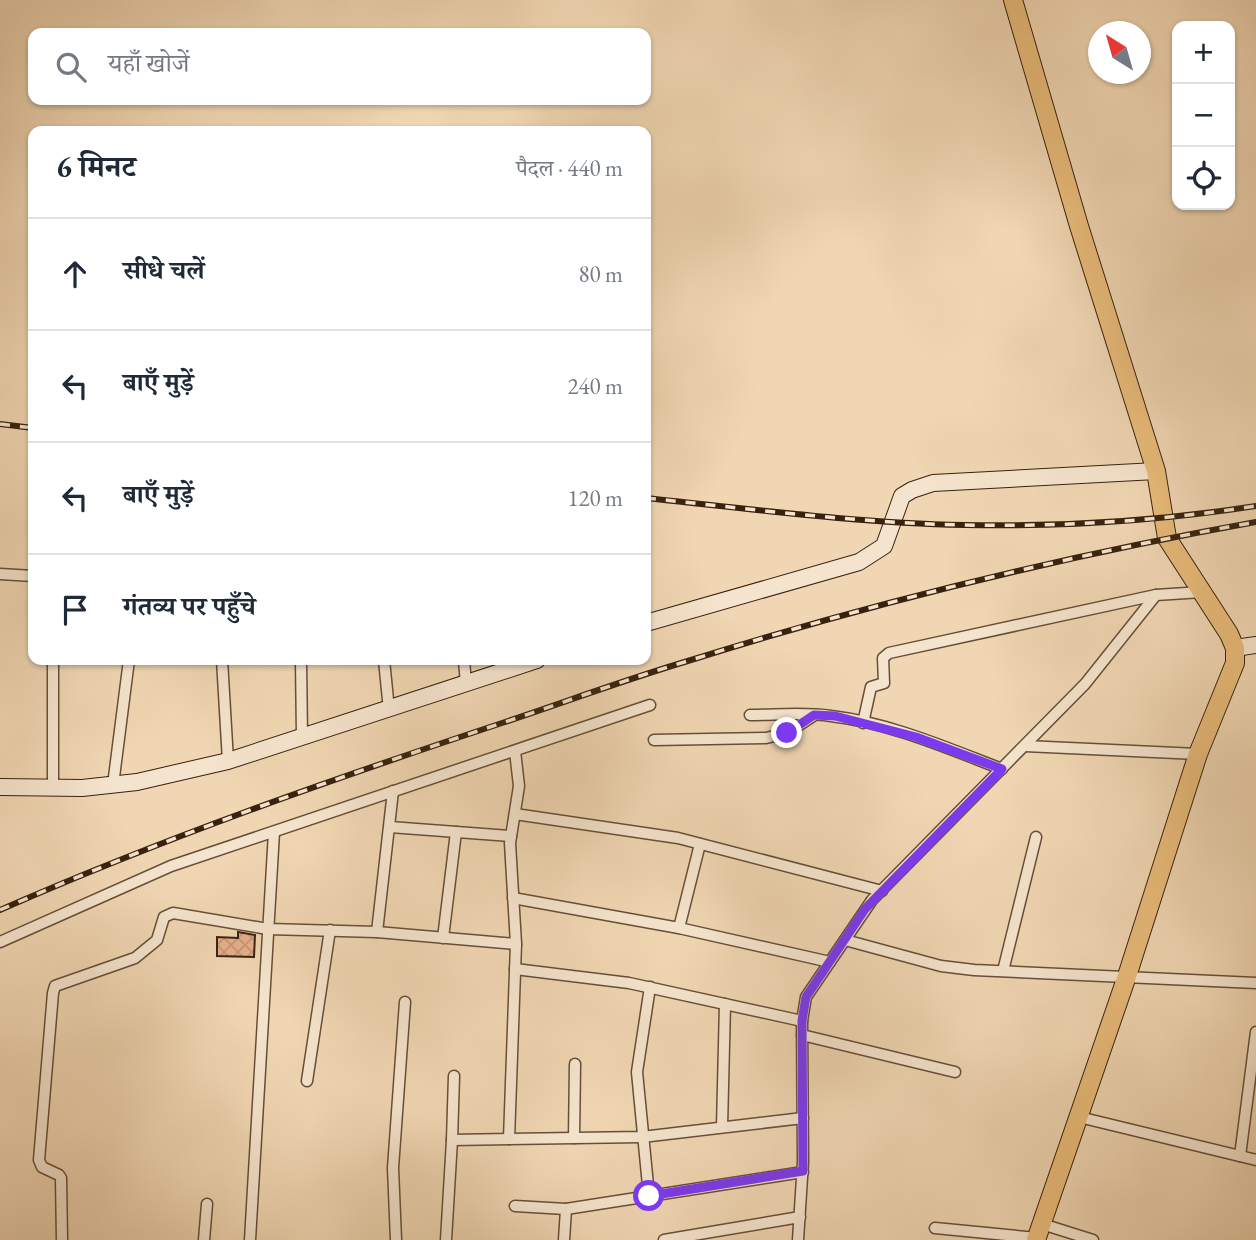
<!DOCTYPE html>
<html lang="hi">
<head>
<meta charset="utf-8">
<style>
  body { margin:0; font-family:"EB Garamond","Noto Serif Devanagari",serif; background:#f6f6f7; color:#1f2937 }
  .controls { position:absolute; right:21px; top:21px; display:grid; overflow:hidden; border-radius:14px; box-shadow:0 2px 5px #0004 }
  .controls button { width:63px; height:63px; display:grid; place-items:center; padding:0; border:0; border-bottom:2px solid #e0e1e3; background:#fff; color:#1f2937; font:35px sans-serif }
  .compass { position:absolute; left:1088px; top:21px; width:63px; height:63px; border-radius:50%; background:#fff; box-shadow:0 2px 5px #0004; rotate:323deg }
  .stop { position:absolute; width:21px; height:21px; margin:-16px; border:5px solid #7c3aed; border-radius:50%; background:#fff }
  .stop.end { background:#7c3aed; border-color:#fff; box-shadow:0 2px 7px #0008 }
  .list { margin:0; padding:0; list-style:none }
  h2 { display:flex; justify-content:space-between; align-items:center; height:91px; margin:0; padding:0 28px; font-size:30px }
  h2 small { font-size:23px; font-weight:400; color:#747a83 }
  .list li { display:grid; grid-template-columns:46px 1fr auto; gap:21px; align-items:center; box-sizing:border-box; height:112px; padding:0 28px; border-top:2px solid #e0e1e3 }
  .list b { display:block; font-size:26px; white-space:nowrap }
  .list em { font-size:23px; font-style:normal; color:#747a83 }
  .icon { flex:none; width:38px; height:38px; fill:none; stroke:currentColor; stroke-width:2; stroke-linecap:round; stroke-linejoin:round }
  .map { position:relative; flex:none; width:1256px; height:1240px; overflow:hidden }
  .search { position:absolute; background:#fff; box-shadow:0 2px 5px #0004; left:28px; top:28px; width:623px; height:77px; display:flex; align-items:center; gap:18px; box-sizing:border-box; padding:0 24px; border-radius:14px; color:#747a83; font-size:26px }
  .panel { position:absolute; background:#fff; box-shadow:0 2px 5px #0004; left:28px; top:126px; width:623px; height:539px; border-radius:14px }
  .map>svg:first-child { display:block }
  .building { fill:url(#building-cross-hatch); stroke:#38220f; stroke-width:2 }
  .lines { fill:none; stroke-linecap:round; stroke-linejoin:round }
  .street-casing { stroke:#664f38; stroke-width:13 }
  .secondary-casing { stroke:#38220f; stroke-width:18 }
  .primary-casing { stroke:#38220f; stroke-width:20 }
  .street { stroke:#f5e4cd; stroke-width:10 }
  .secondary { stroke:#f5e4cd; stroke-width:16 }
  .primary { stroke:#e8bb79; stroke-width:18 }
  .rail-casing { stroke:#38220f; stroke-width:6 }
  .rail { stroke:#f5e4cd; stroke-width:3.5; stroke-dasharray:10; stroke-linecap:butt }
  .route { stroke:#7c3aed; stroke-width:9 }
</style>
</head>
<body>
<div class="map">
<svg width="1256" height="1240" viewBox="0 0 1256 1240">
  <defs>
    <pattern id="building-cross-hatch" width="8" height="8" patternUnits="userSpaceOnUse" patternTransform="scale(1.75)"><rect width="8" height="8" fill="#e7b08c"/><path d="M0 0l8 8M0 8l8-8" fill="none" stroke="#c79778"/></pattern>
  </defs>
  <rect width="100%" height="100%" fill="#f0d6b2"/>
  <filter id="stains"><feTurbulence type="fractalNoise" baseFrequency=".00286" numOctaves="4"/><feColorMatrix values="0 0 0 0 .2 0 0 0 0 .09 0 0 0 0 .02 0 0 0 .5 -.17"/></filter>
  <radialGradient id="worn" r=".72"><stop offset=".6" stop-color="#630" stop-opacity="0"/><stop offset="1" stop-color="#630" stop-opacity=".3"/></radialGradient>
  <!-- building -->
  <polygon class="building" points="238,932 255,935 254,957 217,956 217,937 238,938"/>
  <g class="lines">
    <defs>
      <g id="street">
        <polyline points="0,574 33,576"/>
        <polyline points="222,660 228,761"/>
        <polyline points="301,660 302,737"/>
        <polyline points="384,660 389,710"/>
        <polyline points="464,660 466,684"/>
        <path d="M750 715C777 715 805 712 831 716 890 723 947 748 1002 769"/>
        <polyline points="863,723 871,687 884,683 883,658 889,653 1156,595 1202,592"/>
        <polyline points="654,740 766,738 787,733 813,716"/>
        <polyline points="1025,746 1198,754"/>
        <polyline points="113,785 129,660"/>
        <polyline points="53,788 53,660"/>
        <polyline points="515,814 678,838 882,891"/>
        <polyline points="390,827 511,836"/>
        <polyline points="513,898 679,928 830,962"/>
        <polyline points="679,928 700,844"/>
        <polyline points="377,932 393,791"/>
        <polyline points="443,938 456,832"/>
        <polyline points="845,940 941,966 974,970 1256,983"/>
        <polyline points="0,942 171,866 650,705"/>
        <polyline points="515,969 629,983 802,1021"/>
        <polyline points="1003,971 1036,837"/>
        <polyline points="802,1035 955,1072"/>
        <polyline points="307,1081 330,930"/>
        <polyline points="1079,1117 1256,1160"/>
        <polyline points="722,1127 725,1004"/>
        <polyline points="574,1138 575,1064"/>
        <polyline points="509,1139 516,944 510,843 519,786 515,751"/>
        <polyline points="452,1140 642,1137 803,1118"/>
        <polyline points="1240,1156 1256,1032"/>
        <polyline points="649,1196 637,1072 650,987"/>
        <polyline points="515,1206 566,1209 803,1172"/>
        <polyline points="1042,1224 1093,1240"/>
        <polyline points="935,1228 1037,1238"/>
        <polyline points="62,1240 61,1178 59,1175 42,1167 39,1160 53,993 55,986 135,958 157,940 164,917 173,913 268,929 377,932 516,944"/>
        <polyline points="204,1240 207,1204"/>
        <polyline points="250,1240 274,832"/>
        <polyline points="396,1240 393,1168 405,1002"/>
        <polyline points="446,1240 452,1140 454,1076"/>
        <polyline points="564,1240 566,1209"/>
        <polyline points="664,1240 800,1217"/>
        <polyline points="798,1240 803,1162 802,1021 806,997 872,900 1085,684 1156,595"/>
      </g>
      <g id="secondary">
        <polyline points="646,623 859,562 884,546 902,496 912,490 933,483 1156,471"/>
        <polyline points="1235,648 1256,645"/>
        <polyline points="0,787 82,788 137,782 228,761 537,660"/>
      </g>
      <polyline id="primary" points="1013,0 1079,226 1156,471 1167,538 1229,634 1235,648 1235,663 1198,754 1127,976 1036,1240"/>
    </defs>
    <!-- street casing -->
    <use href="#street" class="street-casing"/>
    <!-- secondary casing -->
    <use href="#secondary" class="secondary-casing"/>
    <!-- primary casing -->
    <use href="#primary" class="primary-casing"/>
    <!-- street -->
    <use href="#street" class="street"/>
    <!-- secondary -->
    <use href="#secondary" class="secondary"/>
    <!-- primary -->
    <use href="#primary" class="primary"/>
    <defs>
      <g id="rail">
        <polyline points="0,424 33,428"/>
        <path d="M646 498C751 509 858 523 964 525 1062 527 1159 521 1256 506"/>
        <path d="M0 910C164 838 333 779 502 723 565 702 627 679 691 660 876 602 1065 556 1256 522"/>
      </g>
    </defs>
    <!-- rail casing -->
    <use href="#rail" class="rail-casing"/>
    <!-- rail -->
    <use href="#rail" class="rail"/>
  </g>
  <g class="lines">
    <!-- route -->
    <polyline class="route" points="649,1196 803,1171 802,1021 806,997 865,909 1002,769 916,737 835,716 814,715 787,733"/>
  </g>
  <rect width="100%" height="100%" filter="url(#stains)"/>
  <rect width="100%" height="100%" fill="url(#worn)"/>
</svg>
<div class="controls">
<button>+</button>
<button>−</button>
<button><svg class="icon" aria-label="locate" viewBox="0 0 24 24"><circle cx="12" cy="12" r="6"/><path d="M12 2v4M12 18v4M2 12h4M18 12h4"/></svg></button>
</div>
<svg class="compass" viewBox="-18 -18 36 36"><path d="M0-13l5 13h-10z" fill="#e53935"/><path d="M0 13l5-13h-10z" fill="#747a83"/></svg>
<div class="stop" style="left:649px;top:1196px"></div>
<div class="stop end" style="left:787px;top:733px"></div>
<div class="search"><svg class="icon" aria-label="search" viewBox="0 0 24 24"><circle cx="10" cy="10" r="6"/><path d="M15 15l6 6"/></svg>यहाँ खोजें</div>
<section class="panel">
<h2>6 मिनट<small>पैदल · 440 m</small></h2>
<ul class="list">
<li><svg class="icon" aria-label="ahead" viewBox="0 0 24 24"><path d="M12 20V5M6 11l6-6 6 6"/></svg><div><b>सीधे चलें</b></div><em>80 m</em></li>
<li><svg class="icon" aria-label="left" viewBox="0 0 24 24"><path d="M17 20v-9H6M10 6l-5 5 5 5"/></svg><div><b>बाएँ मुड़ें</b></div><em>240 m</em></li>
<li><svg class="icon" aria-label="left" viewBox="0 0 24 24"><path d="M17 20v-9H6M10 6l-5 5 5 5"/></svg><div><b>बाएँ मुड़ें</b></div><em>120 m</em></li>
<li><svg class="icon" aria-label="arrive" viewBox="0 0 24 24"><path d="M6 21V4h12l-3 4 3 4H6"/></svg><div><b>गंतव्य पर पहुँचे</b></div></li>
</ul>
</section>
</div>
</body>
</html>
